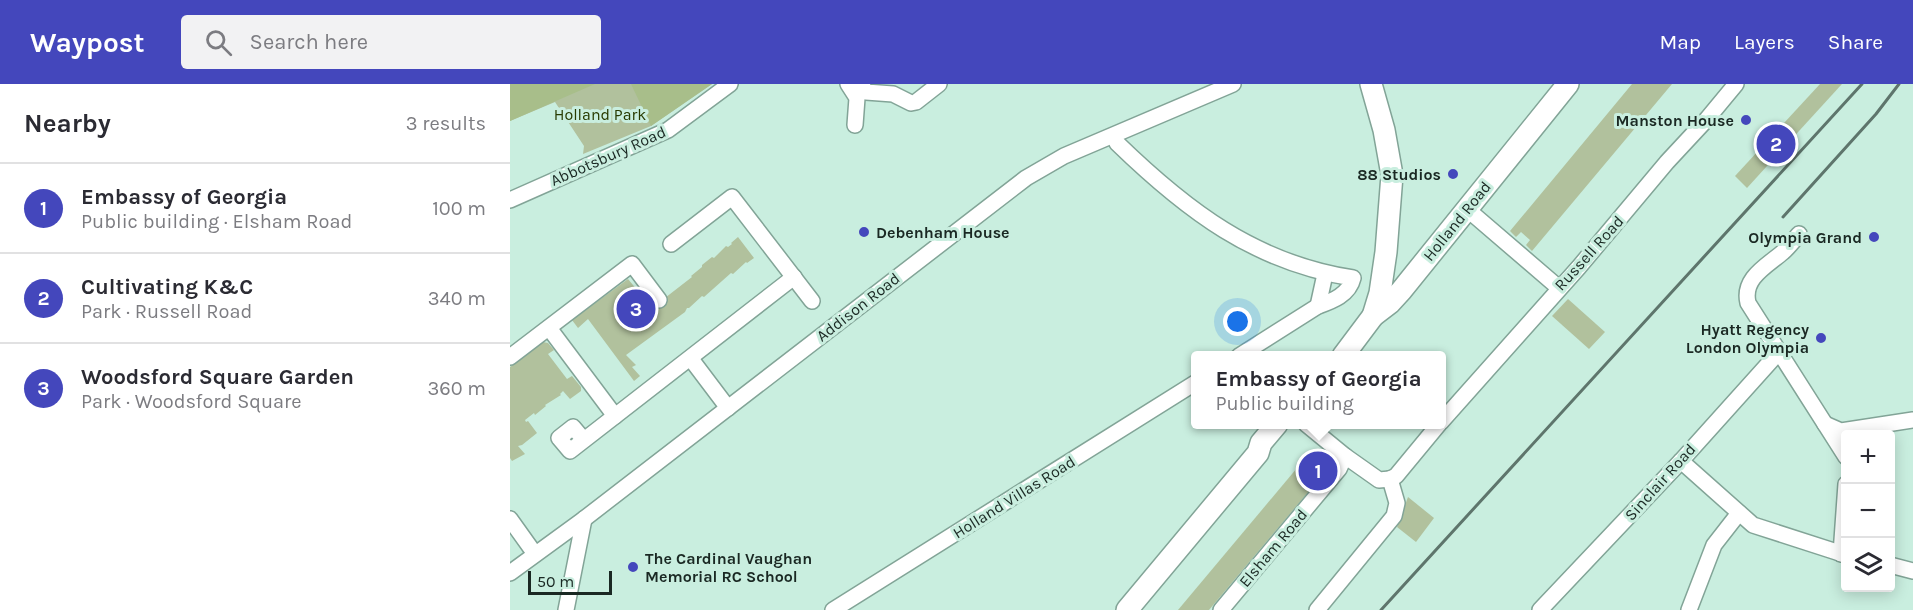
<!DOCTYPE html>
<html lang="en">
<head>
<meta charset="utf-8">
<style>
  body { margin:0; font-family:Karla,sans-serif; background:#f2f2f3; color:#2b2b33 }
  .controls { position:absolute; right:18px; bottom:18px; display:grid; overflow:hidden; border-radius:6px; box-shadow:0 3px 15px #0003 }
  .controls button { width:54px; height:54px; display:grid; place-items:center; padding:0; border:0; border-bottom:2px solid #e1e1e2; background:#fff; color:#2b2b33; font:30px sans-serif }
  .scale { position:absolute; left:18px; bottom:15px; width:84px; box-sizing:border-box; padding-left:6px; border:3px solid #1a2823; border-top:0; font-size:16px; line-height:21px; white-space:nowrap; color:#1a2823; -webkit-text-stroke:4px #c9eedf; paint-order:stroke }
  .you { position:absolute; left:728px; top:238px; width:21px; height:21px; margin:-15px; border:4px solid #fff; border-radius:50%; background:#1a73e8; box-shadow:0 0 0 9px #1a73e833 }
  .badge { display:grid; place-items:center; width:39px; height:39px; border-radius:50%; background:#4447bc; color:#fff; font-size:20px; font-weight:700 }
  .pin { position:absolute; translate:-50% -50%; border:3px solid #fff; box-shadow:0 2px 6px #0006 }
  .popup { position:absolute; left:681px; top:267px; width:255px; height:78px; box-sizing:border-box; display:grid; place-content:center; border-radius:6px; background:#fff; filter:drop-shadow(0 2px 4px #0005); font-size:20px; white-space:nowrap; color:#7c7c81 }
  .popup b { font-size:22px; color:#2b2b33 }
  .popup::after { content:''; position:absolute; left:50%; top:100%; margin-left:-12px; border:12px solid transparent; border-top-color:#fff }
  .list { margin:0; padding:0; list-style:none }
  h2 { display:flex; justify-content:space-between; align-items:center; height:78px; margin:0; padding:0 24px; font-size:26px }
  h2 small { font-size:20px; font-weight:400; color:#7c7c81 }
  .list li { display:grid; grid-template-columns:39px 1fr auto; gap:18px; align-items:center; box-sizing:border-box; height:90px; padding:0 24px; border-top:2px solid #e1e1e2 }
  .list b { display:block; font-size:22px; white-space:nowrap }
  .list p { margin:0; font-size:20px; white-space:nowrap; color:#7c7c81 }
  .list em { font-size:20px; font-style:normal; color:#7c7c81 }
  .icon { flex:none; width:33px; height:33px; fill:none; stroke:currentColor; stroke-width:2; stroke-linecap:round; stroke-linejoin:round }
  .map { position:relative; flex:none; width:1403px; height:526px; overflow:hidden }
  header { display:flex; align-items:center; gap:36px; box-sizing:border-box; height:84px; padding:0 30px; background:#4447bc; color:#fff }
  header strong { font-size:28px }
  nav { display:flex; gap:33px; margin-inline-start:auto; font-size:21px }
  .search { width:420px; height:54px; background:#f2f2f3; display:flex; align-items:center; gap:15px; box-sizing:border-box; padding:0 21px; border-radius:6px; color:#7c7c81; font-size:22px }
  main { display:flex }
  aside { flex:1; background:#fff }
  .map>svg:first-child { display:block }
  .green { fill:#b1c19d }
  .forest { fill:#a8be8a }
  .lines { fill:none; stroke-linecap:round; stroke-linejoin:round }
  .minor-casing { stroke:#82a497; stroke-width:18 }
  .highway-casing { stroke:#82a497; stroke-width:24 }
  .minor { stroke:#fff; stroke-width:15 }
  .highway { stroke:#fff; stroke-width:21 }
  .rail { stroke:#5e756c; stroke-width:3 }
  .poi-dot { fill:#4447bc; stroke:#c9eedf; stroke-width:2 }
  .labels { text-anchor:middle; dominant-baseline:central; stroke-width:6; stroke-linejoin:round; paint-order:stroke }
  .park-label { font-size:16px; fill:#273a00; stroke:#c9eedf }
  .poi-label { font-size:16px; font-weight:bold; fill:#1a2823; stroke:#c9eedf; text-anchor:end }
  .street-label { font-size:16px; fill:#1a2823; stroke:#c9eedf }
</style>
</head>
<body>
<header>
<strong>Waypost</strong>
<div class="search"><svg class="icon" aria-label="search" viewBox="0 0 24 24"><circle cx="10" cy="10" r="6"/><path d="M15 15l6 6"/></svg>Search here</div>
<nav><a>Map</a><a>Layers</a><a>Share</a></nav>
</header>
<main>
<aside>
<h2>Nearby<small>3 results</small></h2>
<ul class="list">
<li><span class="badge">1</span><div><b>Embassy of Georgia</b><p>Public building · Elsham Road</p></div><em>100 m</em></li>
<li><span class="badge">2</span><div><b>Cultivating K&amp;C</b><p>Park · Russell Road</p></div><em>340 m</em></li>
<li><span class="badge">3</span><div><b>Woodsford Square Garden</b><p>Park · Woodsford Square</p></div><em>360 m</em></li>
</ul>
</aside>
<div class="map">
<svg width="1403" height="526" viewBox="0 0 1403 526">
  <rect width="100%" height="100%" fill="#c9eedf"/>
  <!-- green -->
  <g class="green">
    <polygon points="0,0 202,0 141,42 73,70 74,62 45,18 0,37"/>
    <polygon points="1122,0 1162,0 1022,167 1016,161 1020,156 1011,148 1006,153 1000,147"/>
    <polygon points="1310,0 1332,0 1237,104 1225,92"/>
    <polygon points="228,153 244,174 237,179 236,178 223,190 221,189 194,213 192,212 179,224 177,224 175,228 116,271 126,281 122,283 130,292 124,297 78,235 68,244 62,236 118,195 142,224 182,193 181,192 192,183 192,181 202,173 204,174 216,162 218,163 222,160 221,159"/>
    <polygon points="1058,215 1095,248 1079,265 1042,232"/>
    <polygon points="33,258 38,259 44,266 38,270 57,295 62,292 71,303 71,307 60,315 53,307 50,310 51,311 35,321 36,322 25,331 24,329 15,336 16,338 18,337 27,349 12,361 8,362 15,370 2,377 0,374 0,283"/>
    <polygon points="787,384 805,400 699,526 668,526"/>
    <polygon points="898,413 924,434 906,458 887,443"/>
  </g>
  <!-- forest -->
  <g class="forest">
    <polygon points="0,0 85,0 0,37"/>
    <polygon points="121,0 202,0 141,42"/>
  </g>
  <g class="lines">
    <defs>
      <g id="minor">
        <polyline points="338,0 347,14 345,41"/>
        <polyline points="351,0 356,8 383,10 401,19 406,18 429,0"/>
        <path d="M604 52 607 59C676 126 745 179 843 194 839 211 822 217 808 222L729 272"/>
        <polyline points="0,116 158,46 220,0"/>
        <polyline points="957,125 1049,204"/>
        <path d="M1289 150C1284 156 1279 163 1273 168 1257 182 1232 194 1238 219L1336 373"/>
        <polyline points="161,160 222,113 302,217"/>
        <polyline points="808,222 815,190"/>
        <polyline points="39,244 105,332"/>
        <polyline points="0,273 122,180 149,216"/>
        <polyline points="181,275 218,324"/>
        <polyline points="931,338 1069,183 1157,78 1197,35 1226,0"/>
        <polyline points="796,340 835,372 869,396 880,395"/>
        <polyline points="1315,340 1331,347 1403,336"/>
        <polyline points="74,356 63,343 49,354 60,367 284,193"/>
        <polyline points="1171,377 1243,441 1336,471"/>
        <polyline points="880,395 886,392 929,340"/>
        <polyline points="0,435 25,470"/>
        <polyline points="1331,470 1336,400"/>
        <polyline points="1380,481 1403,487"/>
        <polyline points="0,489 74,435 516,94 554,72 723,0"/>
        <polyline points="56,526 74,435"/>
        <polyline points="323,526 685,299"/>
        <polyline points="711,526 829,385 835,372"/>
        <polyline points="807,526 884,432 887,419 880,395"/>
        <polyline points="1030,526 1171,377 1269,268"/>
        <polyline points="1179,526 1204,461 1229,429"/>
      </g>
      <g id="highway">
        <polyline points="861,0 874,46 882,91 876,168 870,209 863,232"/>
        <polyline points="833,272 863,232 880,219 891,207 1058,0"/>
        <polyline points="617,526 748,369 751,359 767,340"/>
      </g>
    </defs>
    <!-- minor casing -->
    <use href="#minor" class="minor-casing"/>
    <!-- highway casing -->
    <use href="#highway" class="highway-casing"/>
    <!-- minor -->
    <use href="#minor" class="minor"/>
    <!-- highway -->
    <use href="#highway" class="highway"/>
    <!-- rail -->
    <g class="rail">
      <polyline points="1273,133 1366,30 1389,0"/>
      <polyline points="871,526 1352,0"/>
    </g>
  </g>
  <!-- markers -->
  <g class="poi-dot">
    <circle cx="1236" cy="36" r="6"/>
    <circle cx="943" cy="90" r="6"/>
    <circle cx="354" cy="148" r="6"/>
    <circle cx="1364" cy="153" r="6"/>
    <circle cx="1311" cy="254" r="6"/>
    <circle cx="123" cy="483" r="6"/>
  </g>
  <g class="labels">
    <!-- park labels -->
    <g class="park-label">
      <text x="90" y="30">Holland Park</text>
    </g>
    <!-- poi labels -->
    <g class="poi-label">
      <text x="1224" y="36">Manston House</text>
      <text x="931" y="90">88 Studios</text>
      <text x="366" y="148" text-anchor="start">Debenham House</text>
      <text x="1352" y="153">Olympia Grand</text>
      <text x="1299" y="245">Hyatt Regency<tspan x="1299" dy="18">London Olympia</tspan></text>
      <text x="135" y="474" text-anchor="start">The Cardinal Vaughan<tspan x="135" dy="18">Memorial RC School</tspan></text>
    </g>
    <!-- street labels -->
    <g class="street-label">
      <text transform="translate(98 72) rotate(-24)">Abbotsbury Road</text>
      <text transform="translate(947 137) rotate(-51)">Holland Road</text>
      <text transform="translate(1079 169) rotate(-48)">Russell Road</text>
      <text transform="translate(348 223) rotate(-38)">Addison Road</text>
      <text transform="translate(1150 398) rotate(-48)">Sinclair Road</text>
      <text transform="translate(504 413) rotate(-32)">Holland Villas Road</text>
      <text transform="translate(763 464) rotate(-50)">Elsham Road</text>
    </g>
  </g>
</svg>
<div class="controls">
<button>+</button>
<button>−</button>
<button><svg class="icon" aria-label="layers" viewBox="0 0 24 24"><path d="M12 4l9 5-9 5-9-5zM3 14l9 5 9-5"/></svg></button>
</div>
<div class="scale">50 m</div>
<div class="you"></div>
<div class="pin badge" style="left:808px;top:387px">1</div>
<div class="popup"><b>Embassy of Georgia</b>Public building</div>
<div class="pin badge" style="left:1266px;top:60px">2</div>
<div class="pin badge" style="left:126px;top:225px">3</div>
</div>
</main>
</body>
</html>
